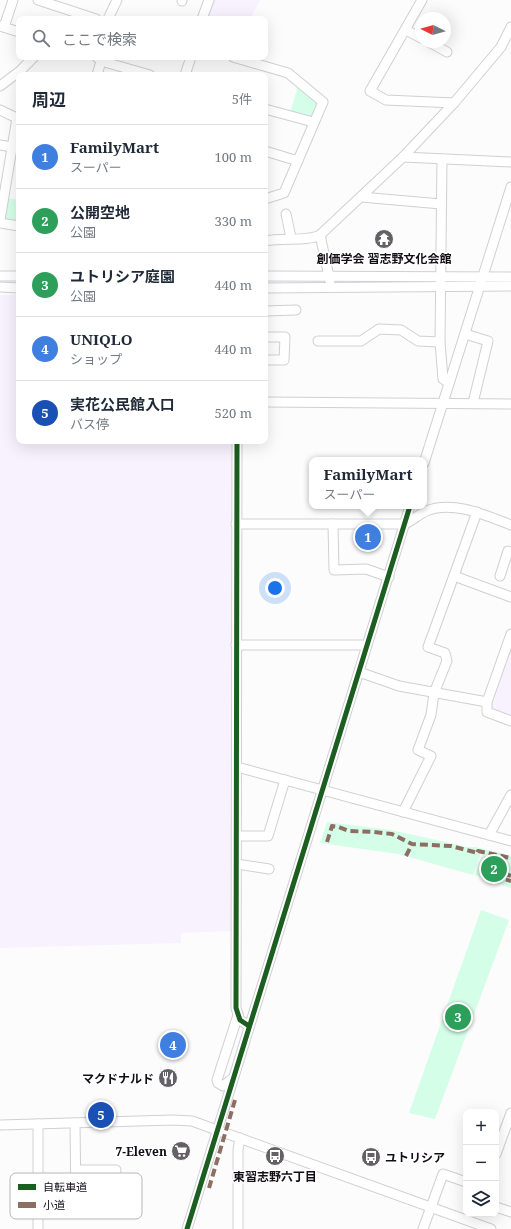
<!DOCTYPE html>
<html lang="ja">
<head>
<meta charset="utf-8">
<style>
  body { margin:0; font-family:"Noto Serif","Noto Sans JP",serif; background:#f2f2f3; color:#1f2937 }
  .controls { position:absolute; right:12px; bottom:12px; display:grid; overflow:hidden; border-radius:8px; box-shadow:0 4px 16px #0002 }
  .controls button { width:36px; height:36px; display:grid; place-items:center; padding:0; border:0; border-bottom:1px solid #e0e1e3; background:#fff; color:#1f2937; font:20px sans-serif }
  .compass { position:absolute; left:415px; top:12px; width:36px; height:36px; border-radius:50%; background:#fff; box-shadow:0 4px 16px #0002; rotate:275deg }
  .you { position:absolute; left:275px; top:588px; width:14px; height:14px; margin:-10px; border:3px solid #fff; border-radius:50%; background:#1a73e8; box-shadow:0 0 0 6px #1a73e833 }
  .badge { display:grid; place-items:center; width:26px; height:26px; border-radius:50%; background:#2563eb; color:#fff; font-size:13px; font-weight:700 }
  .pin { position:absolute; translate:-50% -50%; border:2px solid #fff; box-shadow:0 1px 4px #0006 }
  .popup { position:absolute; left:309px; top:457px; width:118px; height:52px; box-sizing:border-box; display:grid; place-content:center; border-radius:8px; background:#fff; filter:drop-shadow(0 1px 3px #0005); font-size:13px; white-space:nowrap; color:#747a83 }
  .popup b { font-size:15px; color:#1f2937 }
  .popup::after { content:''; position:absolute; left:50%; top:100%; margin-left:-8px; border:8px solid transparent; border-top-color:#fff }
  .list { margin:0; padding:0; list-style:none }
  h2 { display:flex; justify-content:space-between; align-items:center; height:52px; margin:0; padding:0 16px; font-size:17px }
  h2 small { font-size:13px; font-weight:400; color:#747a83 }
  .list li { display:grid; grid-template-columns:26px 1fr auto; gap:12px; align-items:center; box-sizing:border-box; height:64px; padding:0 16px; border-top:1px solid #e0e1e3 }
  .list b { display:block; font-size:15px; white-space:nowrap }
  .list p { margin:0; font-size:13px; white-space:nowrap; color:#747a83 }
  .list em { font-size:13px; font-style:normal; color:#747a83 }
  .icon { flex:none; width:22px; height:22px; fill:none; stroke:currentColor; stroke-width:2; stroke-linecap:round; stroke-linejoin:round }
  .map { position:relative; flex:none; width:511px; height:1229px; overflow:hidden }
  .search { position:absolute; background:#fff; box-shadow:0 4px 16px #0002; left:16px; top:16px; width:252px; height:44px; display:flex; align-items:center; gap:10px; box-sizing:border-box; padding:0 14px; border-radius:8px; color:#747a83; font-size:15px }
  .panel { position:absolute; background:#fff; box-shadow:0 4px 16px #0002; left:16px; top:72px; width:252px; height:372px; border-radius:8px }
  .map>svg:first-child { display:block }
  .built { fill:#f8f2fe }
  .green { fill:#d5fee9 }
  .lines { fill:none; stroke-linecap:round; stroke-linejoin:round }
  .minor-casing { stroke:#d1cfd4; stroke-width:11 }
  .minor { stroke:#fff; stroke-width:9 }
  .quiet { stroke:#8d6e63; stroke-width:4; stroke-dasharray:8 4; stroke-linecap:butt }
  .cycleway-casing { stroke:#fff; stroke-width:8 }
  .cycleway { stroke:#1b5e20; stroke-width:5 }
  .labels { text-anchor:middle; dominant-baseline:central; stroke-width:3.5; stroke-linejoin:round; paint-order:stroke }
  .poi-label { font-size:12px; font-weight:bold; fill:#120d16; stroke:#fff }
  .key { fill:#fff; stroke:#b8b6b9; stroke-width:1 }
  .key-label { font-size:11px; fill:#120d16 }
</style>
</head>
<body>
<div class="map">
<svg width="511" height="1229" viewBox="0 0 511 1229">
  <rect width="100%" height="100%" fill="#fcfcfc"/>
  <!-- built -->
  <g class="built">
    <polygon points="213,0 260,0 250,19 206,19"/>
    <polygon points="0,295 19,295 19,441 232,441 232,931 181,933 181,943 0,948"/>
    <polygon points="511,647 511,715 492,708 492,702"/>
  </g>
  <!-- green -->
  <g class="green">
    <polygon points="298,86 317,101 317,104 312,118 290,113"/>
    <polygon points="6,198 19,200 19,223 5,220"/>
    <polygon points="327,822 391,830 468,847 476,847 511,856 511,862 481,853 473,875 398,854 320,843"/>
    <polygon points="482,855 511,863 511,888 475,875"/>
    <polygon points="481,910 509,920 435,1119 409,1113"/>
  </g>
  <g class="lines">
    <defs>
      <g id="minor">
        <polyline points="38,0 96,19"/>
        <polyline points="422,0 370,91 386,100 454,103"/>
        <polyline points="182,1 182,0"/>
        <polyline points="108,19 117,0"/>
        <polyline points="202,19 209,0"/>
        <polyline points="0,26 19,32"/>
        <polyline points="4,27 13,0"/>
        <polyline points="406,30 421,38"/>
        <polyline points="429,42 447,52"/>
        <polyline points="97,57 101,61 150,75"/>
        <polyline points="233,57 288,73 323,102 284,193 265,199"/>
        <polyline points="97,75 101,61"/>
        <polyline points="185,75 191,57"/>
        <polyline points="0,86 20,71 34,57"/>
        <polyline points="265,109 313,122"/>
        <polyline points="0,110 19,119"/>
        <polyline points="0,145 12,147"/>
        <polyline points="265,151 298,161"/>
        <polyline points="403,157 511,162"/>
        <polyline points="442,159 440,342 443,379 449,383"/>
        <polyline points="361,197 441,204"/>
        <polyline points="286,214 291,238"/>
        <polyline points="0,220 17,118"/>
        <polyline points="0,223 19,226"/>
        <polyline points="320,235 330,281"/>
        <path d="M265 241C281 237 307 242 320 235L403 157 454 103 501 47 511 27"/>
        <polyline points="0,276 19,276"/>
        <polyline points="265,276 511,277"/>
        <polyline points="0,287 19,288"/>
        <polyline points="265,288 511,286"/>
        <polyline points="265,311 296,310"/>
        <polyline points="465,334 488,341 473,403"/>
        <polyline points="265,337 285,337 284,360 265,360"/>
        <polyline points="318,341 361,341 379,329 401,330 418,341 440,342"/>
        <polyline points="265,402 511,404"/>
        <polyline points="237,441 236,1008 240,1020 249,1026"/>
        <polyline points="424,463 511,187"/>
        <path d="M236 524H405C412 520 419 515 426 511 453 500 485 515 511 525"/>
        <polyline points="333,524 334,570 366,569 389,577"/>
        <polyline points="454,576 511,597"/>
        <polyline points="500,576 508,551 511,552"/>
        <polyline points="511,634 487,702 487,712 511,721"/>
        <polyline points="236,645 367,645"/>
        <polyline points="359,672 399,686 487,702"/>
        <polyline points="237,767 511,841"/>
        <polyline points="403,812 431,756 418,750 431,715 434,693 447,661 445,653 428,647 477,512"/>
        <polyline points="489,835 511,795"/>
        <polyline points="237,836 268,836 285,780"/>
        <polyline points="237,864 269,869"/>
        <polyline points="233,1078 223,1086 218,1083 217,1080 238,1015"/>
        <polyline points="75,1123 76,1203"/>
        <polyline points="38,1124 38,1229"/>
        <polyline points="0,1125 173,1120 192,1121 491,1229"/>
        <polyline points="496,1154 511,1113"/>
        <polyline points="76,1170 116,1170"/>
        <polyline points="38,1204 116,1204"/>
        <polyline points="496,1207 511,1212"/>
        <polyline points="187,1229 410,506"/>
        <polyline points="238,1229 238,1150 240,1138"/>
        <polyline points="423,1229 443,1174 466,1182"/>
      </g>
    </defs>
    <!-- minor casing -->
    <use href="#minor" class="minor-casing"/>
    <!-- minor -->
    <use href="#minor" class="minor"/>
    <!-- quiet -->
    <g class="quiet">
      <polyline points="327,842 332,826 339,827 349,831 374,832 392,834 412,844 451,846 478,853 478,851 511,858"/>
      <polyline points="406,856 412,844"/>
      <polyline points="500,856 492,876 511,881"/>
      <polyline points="495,870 511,876"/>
      <polyline points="209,1188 235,1100"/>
    </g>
    <defs>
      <g id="cycleway">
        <polyline points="237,441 236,1008 240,1020 249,1026"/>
        <polyline points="187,1229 410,506"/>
      </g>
    </defs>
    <!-- cycleway casing -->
    <use href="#cycleway" class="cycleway-casing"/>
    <!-- cycleway -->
    <use href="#cycleway" class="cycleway"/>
  </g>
  <!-- icons -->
  <defs>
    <symbol id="temple-disc" viewBox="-11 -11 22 22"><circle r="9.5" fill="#646166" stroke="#fff"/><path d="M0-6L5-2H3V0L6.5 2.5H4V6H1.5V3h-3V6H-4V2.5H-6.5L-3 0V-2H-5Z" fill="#fff"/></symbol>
    <symbol id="restaurant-disc" viewBox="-11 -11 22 22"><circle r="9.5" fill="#646166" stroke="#fff"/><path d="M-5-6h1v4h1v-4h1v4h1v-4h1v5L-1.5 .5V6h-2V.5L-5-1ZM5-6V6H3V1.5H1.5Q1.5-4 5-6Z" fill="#fff"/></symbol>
    <symbol id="supermarket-disc" viewBox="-11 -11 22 22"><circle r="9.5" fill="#646166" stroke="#fff"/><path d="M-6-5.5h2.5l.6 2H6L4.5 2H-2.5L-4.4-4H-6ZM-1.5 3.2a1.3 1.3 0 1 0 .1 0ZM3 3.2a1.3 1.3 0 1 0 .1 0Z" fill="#fff"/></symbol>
    <symbol id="bus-disc" viewBox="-11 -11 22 22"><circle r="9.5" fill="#646166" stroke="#fff"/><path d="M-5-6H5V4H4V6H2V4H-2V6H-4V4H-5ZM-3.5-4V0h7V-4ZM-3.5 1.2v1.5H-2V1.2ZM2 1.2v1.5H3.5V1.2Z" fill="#fff"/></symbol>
  </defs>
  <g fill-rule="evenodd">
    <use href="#temple-disc" x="373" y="228" width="22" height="22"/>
    <use href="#restaurant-disc" x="157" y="1067" width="22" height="22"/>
    <use href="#supermarket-disc" x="170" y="1140" width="22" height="22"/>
    <use href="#bus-disc" x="264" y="1145" width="22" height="22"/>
    <use href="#bus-disc" x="360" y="1146" width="22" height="22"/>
  </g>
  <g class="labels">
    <!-- poi labels -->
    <g class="poi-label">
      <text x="384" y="258">創価学会 習志野文化会館</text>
      <text x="154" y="1078" text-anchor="end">マクドナルド</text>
      <text x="167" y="1151" text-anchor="end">7-Eleven</text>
      <text x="385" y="1157" text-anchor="start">ユトリシア</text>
      <text x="275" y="1176">東習志野六丁目</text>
    </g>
  </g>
  <!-- legend -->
  <rect x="10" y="1173" width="132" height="46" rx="6" class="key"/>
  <rect x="18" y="1184" width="18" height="6" fill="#1b5e20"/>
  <rect x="18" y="1202" width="18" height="6" fill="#8d6e63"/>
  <g class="key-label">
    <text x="43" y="1191">自転車道</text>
    <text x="43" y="1209">小道</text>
  </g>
</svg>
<div class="controls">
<button>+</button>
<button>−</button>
<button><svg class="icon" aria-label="layers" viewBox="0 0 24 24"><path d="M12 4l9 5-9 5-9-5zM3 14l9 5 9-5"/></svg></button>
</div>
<svg class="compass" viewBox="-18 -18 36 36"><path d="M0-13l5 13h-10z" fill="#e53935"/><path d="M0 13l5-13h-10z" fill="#747a83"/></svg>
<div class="you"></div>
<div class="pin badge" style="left:368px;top:537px;background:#3f7fe0">1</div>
<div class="popup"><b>FamilyMart</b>スーパー</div>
<div class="pin badge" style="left:494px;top:869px;background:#2e9e5b">2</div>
<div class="pin badge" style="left:458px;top:1017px;background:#2e9e5b">3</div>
<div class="pin badge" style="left:173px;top:1045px;background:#3f7fe0">4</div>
<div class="pin badge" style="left:101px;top:1115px;background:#1a4fb4">5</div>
<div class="search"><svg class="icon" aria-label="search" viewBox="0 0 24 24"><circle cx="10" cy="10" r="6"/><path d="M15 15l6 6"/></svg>ここで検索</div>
<section class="panel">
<h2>周辺<small>5件</small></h2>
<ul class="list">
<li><span class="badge" style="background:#3f7fe0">1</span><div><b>FamilyMart</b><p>スーパー</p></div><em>100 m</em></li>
<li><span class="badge" style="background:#2e9e5b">2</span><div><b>公開空地</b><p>公園</p></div><em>330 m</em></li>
<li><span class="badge" style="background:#2e9e5b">3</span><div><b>ユトリシア庭園</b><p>公園</p></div><em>440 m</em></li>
<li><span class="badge" style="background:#3f7fe0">4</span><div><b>UNIQLO</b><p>ショップ</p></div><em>440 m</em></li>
<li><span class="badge" style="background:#1a4fb4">5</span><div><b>実花公民館入口</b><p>バス停</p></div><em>520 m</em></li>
</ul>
</section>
</div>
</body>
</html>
